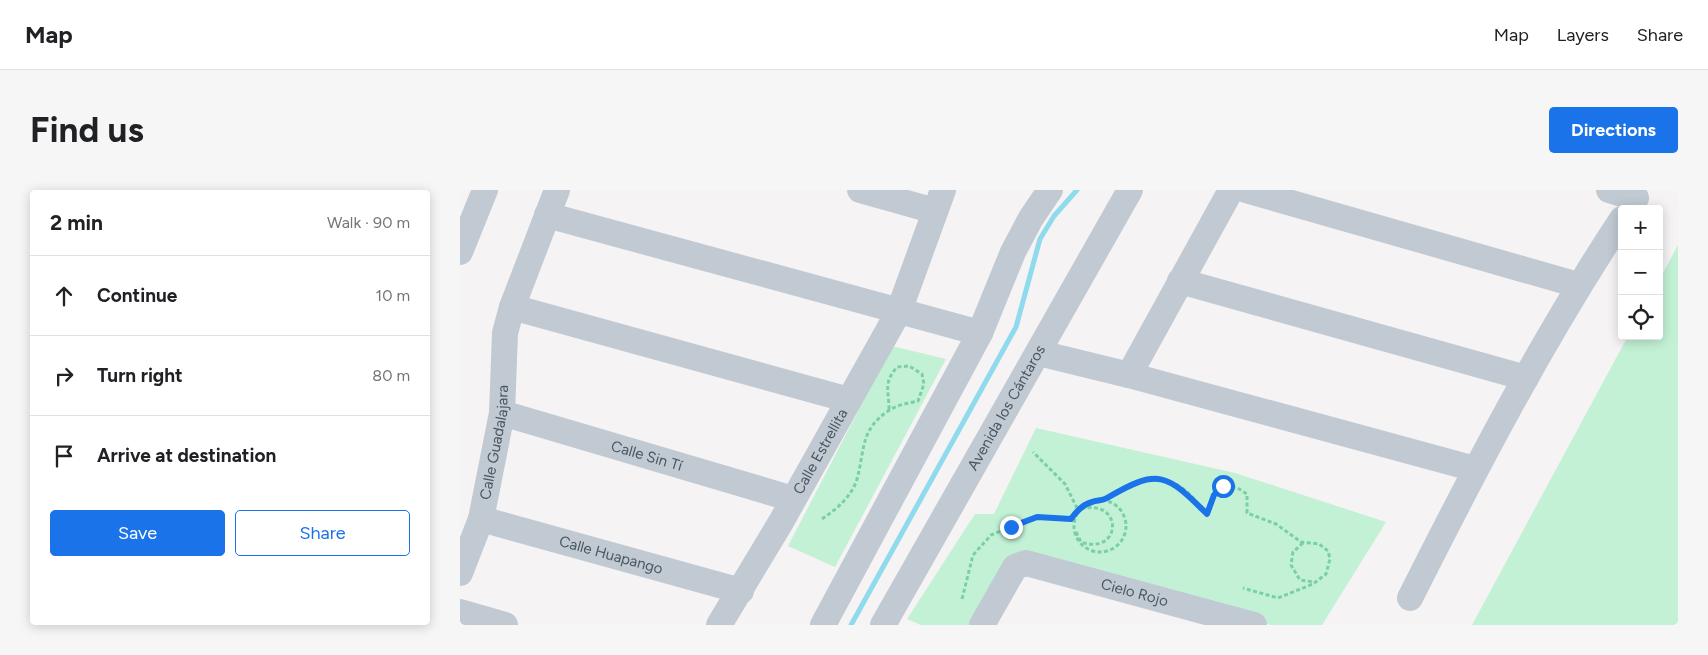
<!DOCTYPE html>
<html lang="en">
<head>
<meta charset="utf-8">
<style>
  body { margin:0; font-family:Figtree,sans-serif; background:#f6f6f6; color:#202124 }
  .controls { position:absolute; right:15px; top:15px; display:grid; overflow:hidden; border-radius:5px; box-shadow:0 2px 12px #0003 }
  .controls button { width:45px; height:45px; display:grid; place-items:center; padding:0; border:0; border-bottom:1px solid #e0e0e0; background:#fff; color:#202124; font:25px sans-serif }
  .stop { position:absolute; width:15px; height:15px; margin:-11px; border:4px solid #1a73e8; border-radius:50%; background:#fff }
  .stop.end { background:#1a73e8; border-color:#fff; box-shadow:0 1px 5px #0008 }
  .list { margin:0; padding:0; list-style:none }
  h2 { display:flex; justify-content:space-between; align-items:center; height:65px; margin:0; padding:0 20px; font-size:21px }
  h2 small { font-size:16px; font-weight:400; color:#757577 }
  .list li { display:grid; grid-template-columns:32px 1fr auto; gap:15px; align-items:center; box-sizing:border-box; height:80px; padding:0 20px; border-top:1px solid #e0e0e0 }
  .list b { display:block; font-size:19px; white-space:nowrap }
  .list em { font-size:16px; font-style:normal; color:#757577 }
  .actions { display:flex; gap:10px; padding:15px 20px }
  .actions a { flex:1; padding:11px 0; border:1px solid #1a73e8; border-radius:5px; text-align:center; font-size:18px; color:#1a73e8 }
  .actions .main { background:#1a73e8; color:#fff }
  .icon { flex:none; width:28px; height:28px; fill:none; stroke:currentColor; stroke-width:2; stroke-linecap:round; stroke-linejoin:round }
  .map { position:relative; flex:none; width:1218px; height:435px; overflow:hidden; border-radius:5px }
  header { display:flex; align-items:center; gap:30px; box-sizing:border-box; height:70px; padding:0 25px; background:#fff; border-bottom:1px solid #e0e0e0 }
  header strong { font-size:24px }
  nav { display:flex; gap:28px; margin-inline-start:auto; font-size:18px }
  .intro { display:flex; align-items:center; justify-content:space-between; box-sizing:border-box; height:120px; padding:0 30px }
  h1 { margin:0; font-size:35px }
  .button { padding:12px 22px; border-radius:5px; background:#1a73e8; color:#fff; font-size:18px; font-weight:700 }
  main { display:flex; gap:30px; padding:0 30px }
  aside { flex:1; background:#fff; border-radius:5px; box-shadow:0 2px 12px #0003 }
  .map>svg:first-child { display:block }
  .green { fill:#c3f1d5 }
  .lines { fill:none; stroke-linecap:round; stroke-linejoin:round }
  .stream { stroke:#90daee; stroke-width:5 }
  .path { stroke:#7ad0a6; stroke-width:3; stroke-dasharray:4 2.5; stroke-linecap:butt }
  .minor { stroke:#c1cad2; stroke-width:26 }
  .route { stroke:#1a73e8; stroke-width:6 }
  .labels { text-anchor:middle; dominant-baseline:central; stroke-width:4; stroke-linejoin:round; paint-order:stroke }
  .street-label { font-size:15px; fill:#4a5661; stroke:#fff }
</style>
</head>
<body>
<header>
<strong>Map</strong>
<nav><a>Map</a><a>Layers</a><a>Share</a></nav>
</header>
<div class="intro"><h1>Find us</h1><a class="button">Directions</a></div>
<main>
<aside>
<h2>2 min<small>Walk · 90 m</small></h2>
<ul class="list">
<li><svg class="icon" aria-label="ahead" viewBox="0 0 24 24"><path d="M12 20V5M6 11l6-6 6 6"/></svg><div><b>Continue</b></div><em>10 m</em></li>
<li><svg class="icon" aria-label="right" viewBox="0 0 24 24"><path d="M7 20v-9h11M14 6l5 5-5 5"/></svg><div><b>Turn right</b></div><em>80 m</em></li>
<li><svg class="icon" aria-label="arrive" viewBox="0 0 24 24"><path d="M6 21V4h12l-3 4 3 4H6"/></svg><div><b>Arrive at destination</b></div></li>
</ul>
<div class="actions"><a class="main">Save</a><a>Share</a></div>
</aside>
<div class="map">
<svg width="1218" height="435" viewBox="0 0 1218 435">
  <rect width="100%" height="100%" fill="#f5f3f3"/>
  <!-- green -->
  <g class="green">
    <polygon points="1218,55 1218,435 1012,435 1168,146 1199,146 1199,90"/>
    <polygon points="432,156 486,169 375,377 328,356"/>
    <polygon points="576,238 775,283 926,332 862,435 811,435 554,365 510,435 461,435 447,429 515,324 534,324"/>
  </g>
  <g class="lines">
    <!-- stream -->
    <polyline class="stream" points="391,435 556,137 580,49 594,26 617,0"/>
    <!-- path -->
    <g class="path">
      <circle cx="640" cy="336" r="26"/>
      <path d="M644 310C668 295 692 280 719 296 730 302 739 315 747 324L754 305 763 296 776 297 787 304V323L816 334 841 352 859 354 868 361 870 369 866 384 853 394 818 408 783 398"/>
      <path d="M362 329C377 319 392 306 397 289 405 260 400 240 428 221 436 215 449 213 458 211L464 194 462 184 449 176 437 177C423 193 429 200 429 220"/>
      <path d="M616 342 621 352C662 366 664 308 621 319"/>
      <polyline points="843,353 833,362 831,375 840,390 854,392"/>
      <polyline points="502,409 513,365 531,345 577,327 611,329 618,320 605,294 573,262"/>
    </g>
    <!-- minor -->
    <g class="minor">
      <polyline points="400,0 475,21"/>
      <polyline points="786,0 1118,95"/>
      <polyline points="1149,0 1176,8"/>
      <polyline points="87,25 520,143"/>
      <polyline points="0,62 25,0"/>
      <polyline points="720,91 1066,188"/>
      <polyline points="52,117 389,210"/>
      <polyline points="579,163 669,185 1015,279"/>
      <polyline points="669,185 771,0"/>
      <path id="s1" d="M42 223 333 309"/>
      <path id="s2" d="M21 329 281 401"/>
      <path id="s3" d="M0 383 21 329 42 223 45 143 52 117 97 0"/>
      <path d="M950 408C1015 279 1082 150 1162 29"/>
      <polyline points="0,422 45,435"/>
      <path id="s4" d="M259 435 321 332 439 121 483 0"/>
      <polyline points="363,435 520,143 553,62 571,28 590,0"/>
      <path id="s5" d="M423 435 670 0"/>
      <path id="s6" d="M522 435 555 377 566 373 794 435"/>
    </g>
  </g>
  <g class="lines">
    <!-- route -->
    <path class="route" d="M551 337 577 327 611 329C616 322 623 314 632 312 637 310 642 311 647 308 698 278 706 283 747 324L754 305 763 296"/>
  </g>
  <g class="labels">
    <!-- street labels -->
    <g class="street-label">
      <text stroke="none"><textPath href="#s5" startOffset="250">Avenida los Cántaros</textPath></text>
      <text stroke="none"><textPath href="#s3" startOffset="136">Calle Guadalajara</textPath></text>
      <text stroke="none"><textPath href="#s4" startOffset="201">Calle Estrellita</textPath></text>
      <text stroke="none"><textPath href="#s1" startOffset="151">Calle Sin Tí</textPath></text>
      <text stroke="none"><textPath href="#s2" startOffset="135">Calle Huapango</textPath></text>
      <text stroke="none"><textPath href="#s6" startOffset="191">Cielo Rojo</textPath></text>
    </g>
  </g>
</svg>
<div class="controls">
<button>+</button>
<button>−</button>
<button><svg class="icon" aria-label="locate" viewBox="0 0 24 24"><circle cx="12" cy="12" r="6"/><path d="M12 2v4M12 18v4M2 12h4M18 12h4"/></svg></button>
</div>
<div class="stop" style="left:763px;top:296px"></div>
<div class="stop end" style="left:551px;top:337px"></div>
</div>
</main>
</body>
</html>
